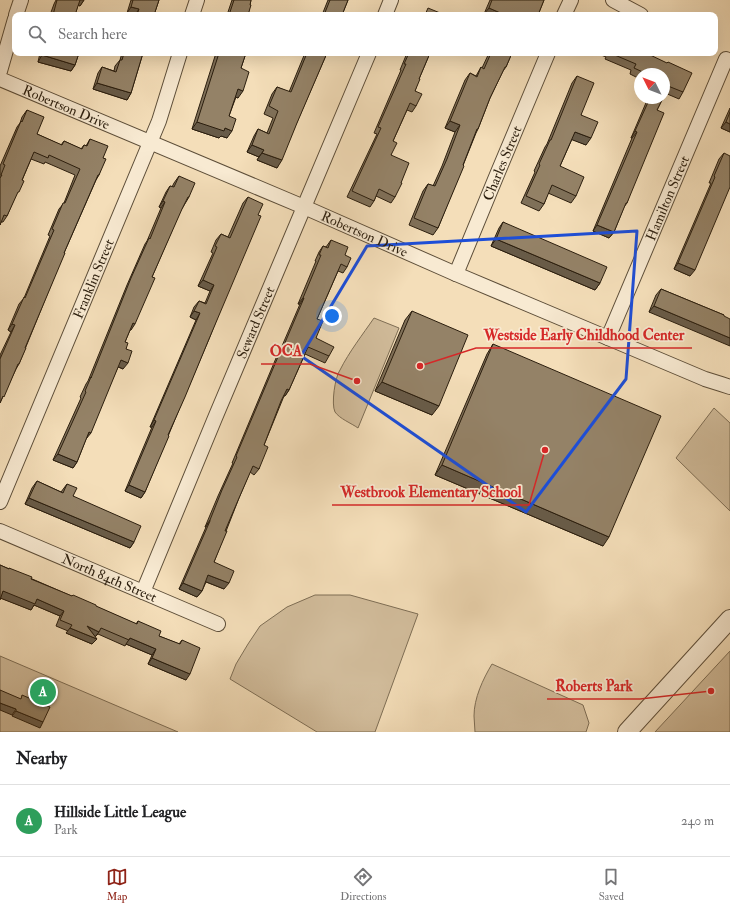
<!DOCTYPE html>
<html lang="en">
<head>
<meta charset="utf-8">
<style>
  body { margin:0; font-family:"IM FELL Double Pica",serif; background:#f6f6f6; color:#202124 }
  .compass { position:absolute; left:634px; top:68px; width:36px; height:36px; border-radius:50%; background:#fff; box-shadow:0 4px 16px #0002; rotate:312deg }
  .you { position:absolute; left:332px; top:316px; width:14px; height:14px; margin:-10px; border:3px solid #fff; border-radius:50%; background:#1a73e8; box-shadow:0 0 0 6px #1a73e833 }
  .badge { display:grid; place-items:center; width:26px; height:26px; border-radius:50%; background:#8f2418; color:#fff; font-size:13px; font-weight:700 }
  .pin { position:absolute; translate:-50% -50%; border:2px solid #fff; box-shadow:0 1px 4px #0006 }
  .list { margin:0; padding:0; list-style:none }
  h2 { display:flex; justify-content:space-between; align-items:center; height:52px; margin:0; padding:0 16px; font-size:17px }
  h2 small { font-size:13px; font-weight:400; color:#757577 }
  .list li { display:grid; grid-template-columns:26px 1fr auto; gap:12px; align-items:center; box-sizing:border-box; height:72px; padding:0 16px; border-top:1px solid #e0e0e0 }
  .list b { display:block; font-size:15px; white-space:nowrap }
  .list p { margin:0; font-size:13px; white-space:nowrap; color:#757577 }
  .list em { font-size:13px; font-style:normal; color:#757577 }
  .icon { flex:none; width:22px; height:22px; fill:none; stroke:currentColor; stroke-width:2; stroke-linecap:round; stroke-linejoin:round }
  .map { position:relative; flex:none; width:730px; height:732px; overflow:hidden }
  .search { position:absolute; background:#fff; box-shadow:0 4px 16px #0002; left:12px; right:12px; top:12px; height:44px; display:flex; align-items:center; gap:10px; box-sizing:border-box; padding:0 14px; border-radius:8px; color:#757577; font-size:15px }
  .sheet { height:124px; background:#fff }
  nav { display:flex; justify-content:space-around; align-items:center; box-sizing:border-box; height:56px; border-top:1px solid #e0e0e0; background:#fff; font-size:11px; color:#757577 }
  nav a { display:grid; justify-items:center; gap:2px }
  nav .on { color:#8f2418 }
  .map>svg:first-child { display:block }
  .green { fill:#d2bd9c; stroke:#7e6e55 }
  .lines { fill:none; stroke-linecap:round; stroke-linejoin:round }
  .minor-casing { stroke:#5d4e39; stroke-width:16 }
  .tertiary-casing { stroke:#5d4e39; stroke-width:20 }
  .minor { stroke:#f8ead2; stroke-width:14 }
  .tertiary { stroke:#f8ead2; stroke-width:18 }
  .wall { fill:#7f7059; stroke:#2b1e0e }
  .shaded-wall { fill:#685b48; stroke:#2b1e0e }
  .building { fill:#948267; stroke:#2b1e0e }
  .marked { fill:none; stroke:#1d4ed8; stroke-width:3; stroke-linejoin:round }
  .labels { text-anchor:middle; dominant-baseline:central; stroke-width:3.5; stroke-linejoin:round; paint-order:stroke }
  .street-label { font-size:14px; fill:#2b1e0e; stroke:#f8ead2 }
  .leader { fill:none; stroke:#d62828; stroke-width:1.5 }
  .callout-dot { fill:#d62828; stroke:#f8ead2; stroke-width:1.5 }
  .callout-label { font-size:15px; text-anchor:middle; font-weight:bold; fill:#d62828; stroke:#f8ead2; stroke-width:3.5; stroke-linejoin:round; paint-order:stroke }
</style>
</head>
<body>
<div class="map">
<svg width="730" height="732" viewBox="0 0 730 732">
  <rect width="100%" height="100%" fill="#f4deb9"/>
  <filter id="stains"><feTurbulence type="fractalNoise" baseFrequency=".005" numOctaves="4"/><feColorMatrix values="0 0 0 0 .2 0 0 0 0 .09 0 0 0 0 .02 0 0 0 .5 -.17"/></filter>
  <radialGradient id="worn" r=".72"><stop offset=".6" stop-color="#630" stop-opacity="0"/><stop offset="1" stop-color="#630" stop-opacity=".3"/></radialGradient>
  <!-- green -->
  <g class="green">
    <path d="M374 318 399 328 358 428C351 423 340 419 335 412 331 404 335 377 340 370 349 352 363 334 374 318Z"/>
    <polygon points="714,408 730,423 730,511 676,458"/>
    <polygon points="315,595 350,595 418,614 375,732 317,732 230,679 236,664 248,644 260,626 287,607"/>
    <polygon points="730,651 730,732 655,732"/>
    <polygon points="0,656 178,732 0,732"/>
    <path d="M492 664 583 705 589 723 586 732H475C475 727 474 721 474 716 474 698 483 679 492 664Z"/>
  </g>
  <g class="lines">
    <defs>
      <g id="minor">
        <polyline points="613,0 641,15"/>
        <polyline points="16,15 21,0"/>
        <polyline points="192,15 197,0"/>
        <polyline points="385,15 391,0"/>
        <polyline points="564,15 571,0"/>
        <polyline points="0,71 15,19"/>
        <path id="s1" d="M0 79 304 207 456 274 608 338 705 379 721 384 730 387"/>
        <path id="s2" d="M456 274 496 177 548 53"/>
        <path id="s3" d="M608 338 726 59"/>
        <path id="s4" d="M0 502 159 121 180 53"/>
        <path id="s5" d="M0 531 218 624"/>
        <path id="s6" d="M143 592 215 418 369 53"/>
      </g>
      <polyline id="tertiary" points="627,732 730,619"/>
    </defs>
    <!-- minor casing -->
    <use href="#minor" class="minor-casing"/>
    <!-- tertiary casing -->
    <use href="#tertiary" class="tertiary-casing"/>
    <!-- minor -->
    <use href="#minor" class="minor"/>
    <!-- tertiary -->
    <use href="#tertiary" class="tertiary"/>
  </g>
  <!-- wall -->
  <g class="wall">
    <polygon points="56,0 84,0 80,6 78,5 75,15 50,15 54,4"/>
    <polygon points="131,0 159,0 154,15 135,15 127,13"/>
    <polygon points="232,0 251,0 248,15 227,15"/>
    <polygon points="328,0 348,0 342,15 322,15"/>
    <polygon points="490,0 544,0 538,15 486,15 484,14"/>
    <polygon points="40,53 79,53 75,65 71,71 38,62"/>
    <polygon points="122,53 143,53 131,93 127,100 93,89 98,73 102,67 114,71 115,66 120,60"/>
    <polygon points="216,53 246,53 241,68 238,98 236,97 229,116 227,138 221,136 219,138 192,129"/>
    <polygon points="305,53 327,53 277,168 257,160 259,157 247,152 254,136 258,129 267,133 273,118 264,114 272,94 277,87 289,92"/>
    <polygon points="407,53 430,53 419,79 415,91 416,106 412,112 407,110 393,141 391,155 395,197 391,203 376,196 374,201 370,207 347,197 377,134 374,133 401,70 400,70"/>
    <polygon points="489,53 512,53 506,67 503,71 490,98 478,129 476,133 438,228 433,235 409,225 423,191 428,184 433,186 442,166 455,132 445,128 465,80 470,73 476,76 481,67 482,68"/>
    <polygon points="596,53 646,53 683,92 679,99 665,93 664,74 640,74 640,79 630,74 631,70 605,59 606,57"/>
    <polygon points="577,76 581,115 586,145 572,139 560,166 576,196 571,203 548,193 544,204 539,211 521,203 535,172 534,171 545,147 547,144 572,83"/>
    <polygon points="648,98 663,98 657,110 627,203 624,207 614,232 609,238 593,231 632,138 631,138"/>
    <polygon points="730,108 730,132 721,128"/>
    <polygon points="27,110 37,134 61,145 64,141 81,149 84,145 86,146 90,139 103,158 99,175 96,180 64,253 19,364 16,369 0,403 0,355 11,332 8,330 19,304 24,298 50,236 48,235 59,209 64,203 75,175 45,162 44,164 31,159 7,216 3,222 1,222 0,225 0,166 17,127 20,123 22,117"/>
    <polygon points="724,153 690,276 674,269 711,183 709,183 719,159"/>
    <polygon points="179,176 189,197 180,212 152,277 131,330 130,330 125,342 126,349 123,369 118,367 86,439 77,462 73,468 53,460 81,398 80,397 86,384 88,381 127,285 145,244 147,241 161,208 159,207 166,192 170,186 172,187 174,183"/>
    <polygon points="248,197 258,215 209,339 183,400 145,492 141,498 125,491 152,427 150,427 196,320 190,317 194,307 199,301 205,303 210,291 198,286 213,253 211,252 216,240 221,234 228,237 243,203"/>
    <polygon points="503,222 600,283 595,290 491,246 499,228"/>
    <polygon points="331,240 345,255 347,267 343,273 338,271 317,319 316,338 329,356 325,363 305,354 289,390 285,396 284,396 264,445 259,469 254,475 250,472 239,498 214,562 224,589 206,582 202,591 197,597 179,589 206,527 205,527 218,496 233,463 232,463 279,351 282,346 300,304 298,304 316,261 315,261 319,252 323,246 326,247"/>
    <polygon points="661,289 724,315 649,312 656,295"/>
    <polygon points="412,311 432,415 375,391 405,320"/>
    <polygon points="493,344 603,546 435,475 487,354"/>
    <polygon points="37,481 61,492 67,484 73,496 134,542 130,548 25,504 32,488"/>
    <polygon points="0,565 136,624 138,621 159,636 179,644 182,640 186,680 148,664 152,655 126,644 125,646 98,634 95,637 97,639 92,644 66,633 68,631 56,626 60,616 34,605 31,610 1,598"/>
  </g>
  <!-- shaded-wall -->
  <g class="shaded-wall">
    <polygon points="79,0 84,0 80,6 76,4"/>
    <polygon points="131,7 139,9 135,15 127,13"/>
    <polygon points="489,8 505,15 486,15 484,14"/>
    <polygon points="42,55 75,65 71,71 38,62"/>
    <polygon points="97,83 131,93 127,100 93,89"/>
    <polygon points="238,89 243,91 238,98 233,96"/>
    <polygon points="450,121 460,125 455,132 445,128"/>
    <polygon points="197,122 225,128 232,131 227,138 221,136 219,138 192,129"/>
    <polygon points="726,122 730,124 730,132 721,128"/>
    <polygon points="635,131 637,132 632,138 631,138"/>
    <polygon points="575,132 591,138 586,145 570,139"/>
    <polygon points="252,145 264,150 259,157 247,152"/>
    <polygon points="262,153 282,160 277,168 257,160"/>
    <polygon points="163,201 165,202 161,208 159,207"/>
    <polygon points="597,225 614,232 609,238 593,231"/>
    <polygon points="496,239 600,283 595,290 491,246"/>
    <polygon points="678,263 695,270 690,276 674,269"/>
    <polygon points="203,280 214,285 210,291 198,286"/>
    <polygon points="303,298 304,298 300,304 298,304"/>
    <polygon points="654,306 730,338 730,346 649,312"/>
    <polygon points="194,311 200,313 196,320 190,317"/>
    <polygon points="133,323 135,324 131,330 129,329"/>
    <polygon points="12,324 15,325 11,332 8,330"/>
    <polygon points="121,360 128,363 123,369 117,366"/>
    <polygon points="382,382 439,406 432,415 375,391"/>
    <polygon points="287,389 289,390 285,396 283,395"/>
    <polygon points="154,420 156,421 152,427 150,427"/>
    <polygon points="89,432 91,433 86,439"/>
    <polygon points="58,454 77,462 73,468 53,460"/>
    <polygon points="442,465 609,537 603,546 435,475"/>
    <polygon points="129,485 145,492 141,498 125,491"/>
    <polygon points="29,498 134,542 130,548 25,504"/>
    <polygon points="210,520 210,521 206,527 205,527"/>
    <polygon points="208,575 229,583 224,589 204,581"/>
    <polygon points="183,583 202,591 197,597 179,589"/>
    <polygon points="3,591 37,599 64,611 60,616 34,605 31,610 0,598"/>
    <polygon points="87,626 99,632 95,637"/>
    <polygon points="70,628 97,639 92,644 66,633"/>
    <polygon points="130,638 156,649 152,655 126,644"/>
    <polygon points="152,658 190,674 186,680 148,664"/>
    <polygon points="0,703 16,709 12,715 0,710"/>
    <polygon points="16,711 43,722 40,728 12,716"/>
  </g>
  <!-- building -->
  <g class="building">
    <polygon points="57,0 80,0 75,15 53,15"/>
    <polygon points="133,0 159,0 154,15 137,15 139,9 131,7"/>
    <polygon points="234,0 251,0 250,5 251,5 248,15 229,15"/>
    <polygon points="330,0 348,0 342,15 324,15"/>
    <polygon points="492,0 544,0 538,15 505,15 489,8"/>
    <polygon points="428,8 445,15 425,15"/>
    <polygon points="43,53 79,53 75,65 42,55"/>
    <polygon points="124,53 143,53 131,93 97,83 102,67 116,72 120,60 122,60"/>
    <polygon points="219,53 246,53 241,68 249,72 243,91 238,89 229,116 236,119 232,131 225,128 224,131 197,122"/>
    <polygon points="307,53 327,53 297,123 282,160 262,153 264,150 252,145 258,129 269,134 278,111 269,106 277,87 291,92"/>
    <polygon points="409,53 430,53 419,79 420,79 415,91 422,94 416,106 410,103 393,141 397,143 391,155 409,163 401,183 402,183 395,197 379,189 374,201 352,191 381,128 378,127 406,64 404,64"/>
    <polygon points="491,53 512,53 506,67 505,67 490,98 478,129 477,129 463,165 464,166 438,228 414,218 428,184 435,186 447,159 460,125 450,121 470,73 477,77 481,67 484,69"/>
    <polygon points="610,53 646,53 667,63 668,62 692,73 683,92 668,86 664,95 664,74 647,74 634,68 636,64"/>
    <polygon points="577,76 594,83 581,115 598,122 591,138 575,132 560,166 584,177 576,196 552,185 544,204 526,196 540,165 539,164 550,140 551,140"/>
    <polygon points="650,98 663,98 657,110 664,113 627,203 626,203 614,232 597,225 637,132 635,131"/>
    <polygon points="27,110 44,117 37,134 62,145 64,141 82,149 84,145 87,146 90,139 108,146 103,158 106,159 99,175 98,175 64,253 65,253 25,348 26,348 19,364 18,364 4,397 3,396 0,403 0,359 15,325 12,324 24,297 25,298 54,230 52,229 63,203 65,203 80,169 49,155 48,158 34,152 22,180 24,181 19,192 18,192 7,216 4,215 0,225 0,178 2,175 1,175 5,165 3,164 21,121 22,122"/>
    <polygon points="730,112 730,124 726,122"/>
    <polygon points="724,153 730,156 730,187 695,270 678,263 715,177 714,176"/>
    <polygon points="179,176 195,183 189,197 188,197 182,209 152,277 155,278 135,324 133,323 125,342 128,343 126,349 132,351 128,363 121,360 91,433 89,432 77,462 58,454 86,392 85,391 91,377 91,378 131,278 149,238 150,239 165,202 163,201 170,186 174,187"/>
    <polygon points="248,197 263,204 258,215 261,216 209,339 185,397 168,435 169,436 145,492 129,485 156,421 154,420 200,313 194,311 199,301 206,304 214,285 203,280 217,247 215,246 221,234 230,238"/>
    <polygon points="503,222 607,267 600,283 496,239"/>
    <polygon points="331,240 348,247 345,255 351,258 347,267 341,264 317,319 323,321 316,338 334,347 329,356 308,347 289,390 287,389 281,401 264,445 268,447 259,469 253,466 239,498 225,531 227,531 214,562 234,571 229,583 208,575 202,591 183,583 210,521 210,520 222,490 237,457 236,456 283,345 284,345 304,298 303,298 321,255 319,255 323,246 328,248"/>
    <polygon points="661,289 724,315 724,316 730,319 730,338 654,306"/>
    <polygon points="412,311 468,335 439,406 382,382"/>
    <polygon points="493,344 661,416 609,537 442,465"/>
    <polygon points="37,481 63,493 67,484 77,488 73,496 141,526 134,542 29,498"/>
    <polygon points="0,565 9,569 9,568 32,577 31,579 72,596 73,595 96,605 96,606 137,624 138,621 161,631 159,636 180,644 182,640 200,648 190,674 152,658 156,649 130,638 129,640 101,628 99,632 87,626 97,639 70,628 72,625 60,620 64,611 37,599 35,604 3,591 0,600"/>
    <polygon points="0,690 21,699 22,695 50,707 43,722 16,711 16,709 0,703"/>
  </g>
  <!-- marked area -->
  <path class="marked" d="M637 231 626 379 526 512 301 356 367 246Z"/>
  <g class="labels">
    <!-- street labels -->
    <g class="street-label">
      <text stroke="none"><textPath href="#s1" startOffset="72">Robertson Drive</textPath></text>
      <text stroke="none"><textPath href="#s2" startOffset="120">Charles Street</textPath></text>
      <text stroke="none"><textPath href="#s3" startOffset="152">Hamilton Street</textPath></text>
      <text stroke="none"><textPath href="#s1" startOffset="396">Robertson Drive</textPath></text>
      <text stroke="none"><textPath href="#s4" startOffset="242">Franklin Street</textPath></text>
      <text stroke="none"><textPath href="#s6" startOffset="292">Seward Street</textPath></text>
      <text stroke="none"><textPath href="#s5" startOffset="119">North 84th Street</textPath></text>
    </g>
  </g>
  <!-- callouts -->
  <path class="leader" d="M420 366L476 348H692M357 381L310 364H261M545 450L529 505H332M711 691L640 699H547"/>
  <g class="callout-dot">
    <circle cx="420" cy="366" r="4"/>
    <circle cx="357" cy="381" r="4"/>
    <circle cx="545" cy="450" r="4"/>
    <circle cx="711" cy="691" r="4"/>
  </g>
  <g class="callout-label">
    <text x="584" y="340">Westside Early Childhood Center</text>
    <text x="286" y="356">OCA</text>
    <text x="431" y="497">Westbrook Elementary School</text>
    <text x="594" y="691">Roberts Park</text>
  </g>
  <rect width="100%" height="100%" filter="url(#stains)"/>
  <rect width="100%" height="100%" fill="url(#worn)"/>
</svg>
<svg class="compass" viewBox="-18 -18 36 36"><path d="M0-13l5 13h-10z" fill="#e53935"/><path d="M0 13l5-13h-10z" fill="#757577"/></svg>
<div class="you"></div>
<div class="pin badge" style="left:43px;top:692px;background:#2e9e5b">A</div>
<div class="search"><svg class="icon" aria-label="search" viewBox="0 0 24 24"><circle cx="10" cy="10" r="6"/><path d="M15 15l6 6"/></svg>Search here</div>
</div>
<section class="sheet">
<h2>Nearby<small></small></h2>
<ul class="list">
<li><span class="badge" style="background:#2e9e5b">A</span><div><b>Hillside Little League</b><p>Park</p></div><em>240 m</em></li>
</ul>
</section>
<nav>
<a class="on"><svg class="icon" aria-label="map" viewBox="0 0 24 24"><path d="M3 6l6-2 6 2 6-2v14l-6 2-6-2-6 2zM9 4v14M15 6v14"/></svg>Map</a>
<a><svg class="icon" aria-label="directions" viewBox="0 0 24 24"><path d="M12 3l9 9-9 9-9-9zM9 14v-3h6M13 9l2 2-2 2"/></svg>Directions</a>
<a><svg class="icon" aria-label="saved" viewBox="0 0 24 24"><path d="M7 4h10v16l-5-4-5 4z"/></svg>Saved</a>
</nav>
</body>
</html>
